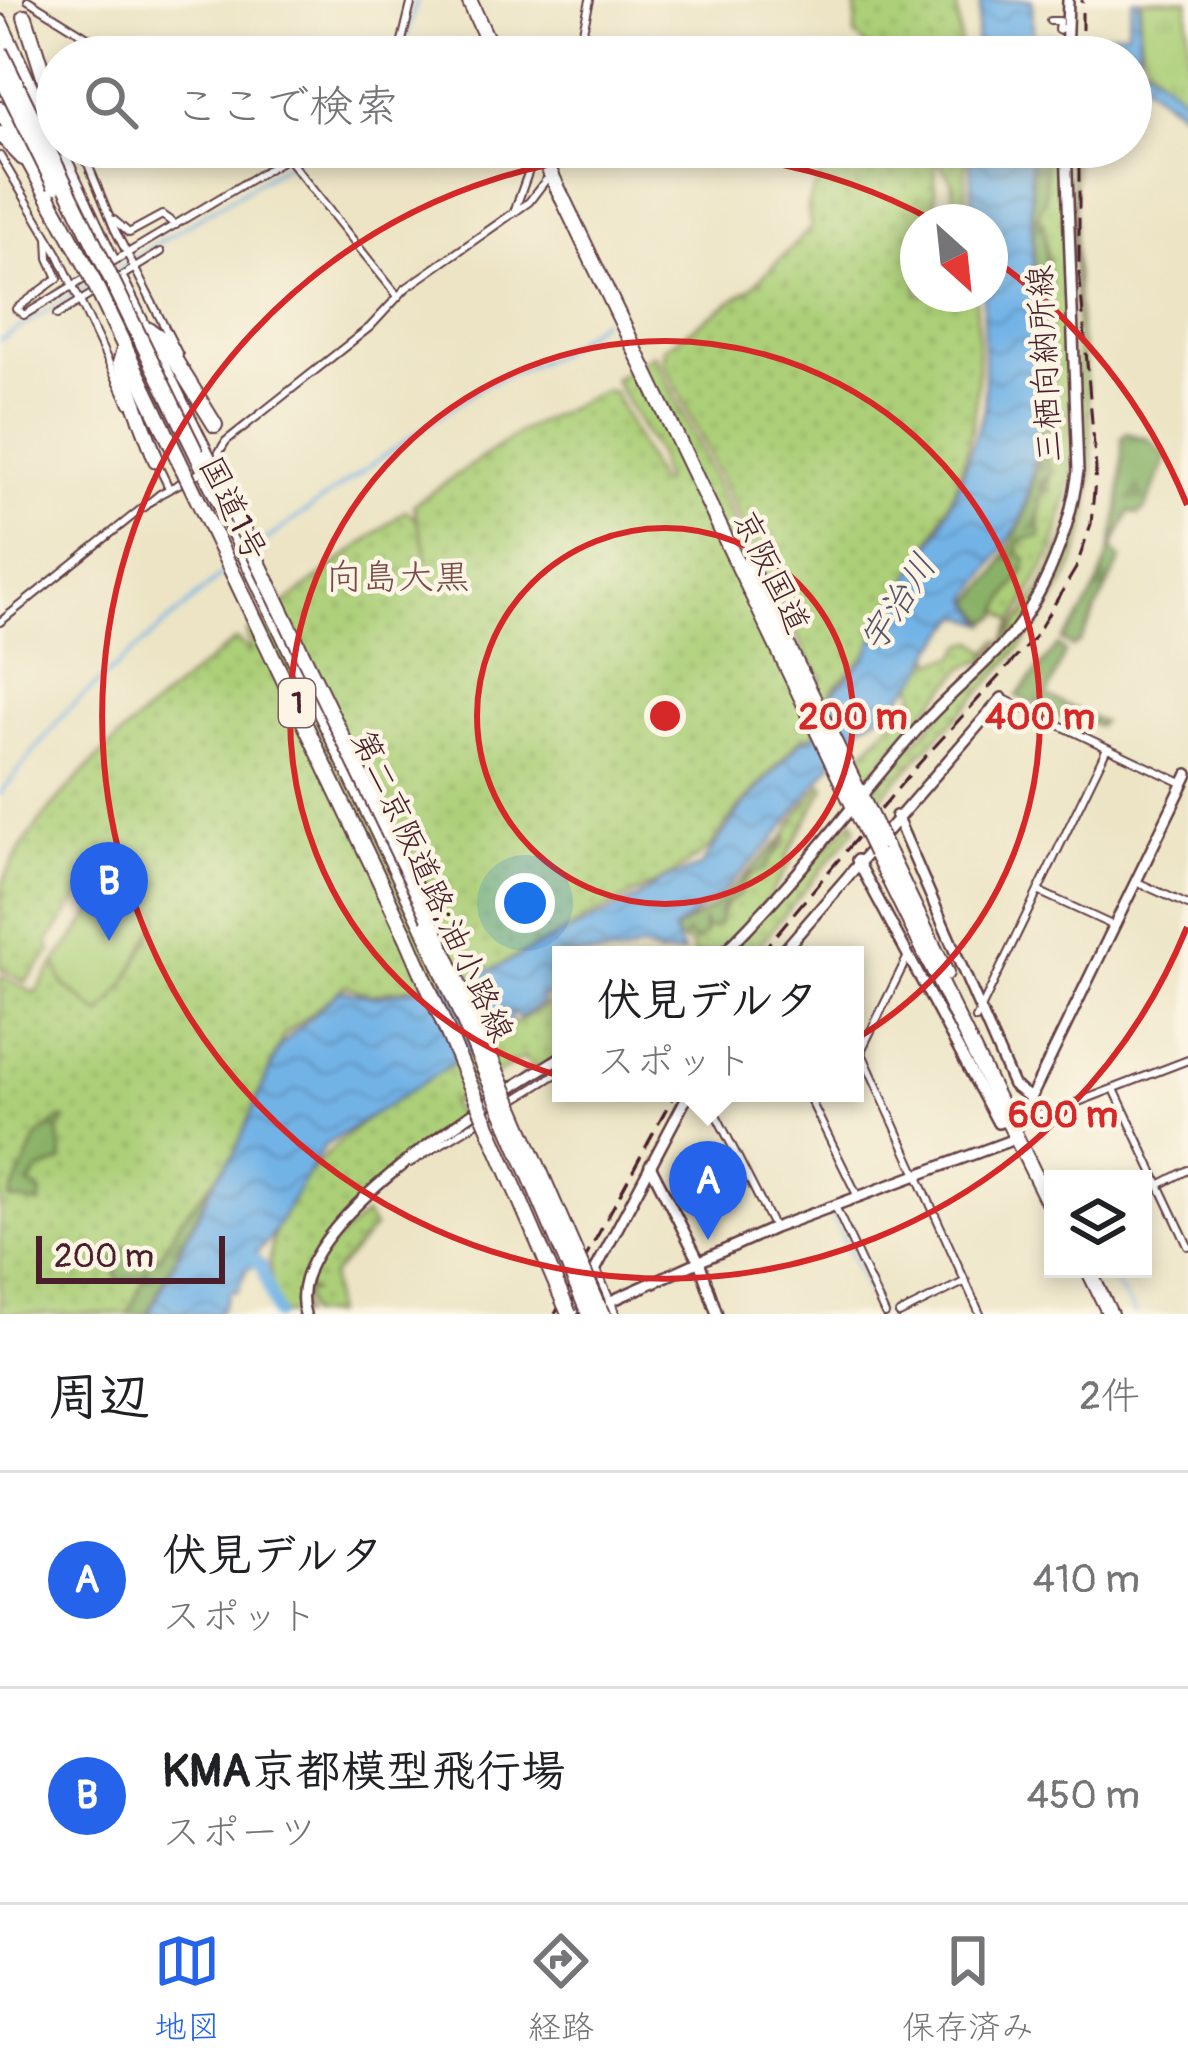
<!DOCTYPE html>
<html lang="ja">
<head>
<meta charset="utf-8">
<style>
  body { margin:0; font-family:Pangolin,"Klee One",sans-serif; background:#f2f2f2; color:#202124 }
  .controls { position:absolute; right:36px; bottom:36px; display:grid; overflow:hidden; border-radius:0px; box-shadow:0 6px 18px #0003 }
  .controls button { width:108px; height:108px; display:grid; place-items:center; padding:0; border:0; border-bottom:3px solid #e0e0e0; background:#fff; color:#202124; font:60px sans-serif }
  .compass { position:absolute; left:900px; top:204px; width:108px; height:108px; border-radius:50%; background:#fff; box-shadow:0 6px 18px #0003; rotate:153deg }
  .scale { position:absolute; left:36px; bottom:30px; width:189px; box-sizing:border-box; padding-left:12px; border:6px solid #4a1f2b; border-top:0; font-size:33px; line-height:42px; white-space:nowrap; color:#4a1f2b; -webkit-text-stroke:9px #fcf5e5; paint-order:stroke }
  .you { position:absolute; left:525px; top:903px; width:42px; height:42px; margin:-30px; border:9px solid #fff; border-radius:50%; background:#1a73e8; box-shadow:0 0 0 18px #1a73e833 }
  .badge { display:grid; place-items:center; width:78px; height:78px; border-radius:50%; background:#2563eb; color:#fff; font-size:39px; font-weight:700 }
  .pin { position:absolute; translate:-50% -99px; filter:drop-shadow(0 3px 6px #0008) }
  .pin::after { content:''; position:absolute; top:63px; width:42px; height:36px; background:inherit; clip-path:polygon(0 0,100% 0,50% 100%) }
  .popup { position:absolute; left:552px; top:946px; width:312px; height:156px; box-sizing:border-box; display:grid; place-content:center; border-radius:0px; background:#fff; filter:drop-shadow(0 3px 9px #0005); font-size:39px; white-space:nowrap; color:#757577 }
  .popup b { font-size:45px; color:#202124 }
  .popup::after { content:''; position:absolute; left:50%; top:100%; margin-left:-24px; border:24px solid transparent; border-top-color:#fff }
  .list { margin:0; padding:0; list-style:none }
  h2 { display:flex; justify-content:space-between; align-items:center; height:156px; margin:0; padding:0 48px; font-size:51px }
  h2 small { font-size:39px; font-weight:400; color:#757577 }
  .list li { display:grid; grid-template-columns:78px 1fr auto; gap:36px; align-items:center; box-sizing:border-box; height:216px; padding:0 48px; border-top:3px solid #e0e0e0 }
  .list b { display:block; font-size:45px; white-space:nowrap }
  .list p { margin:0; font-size:39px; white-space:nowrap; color:#757577 }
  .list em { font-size:39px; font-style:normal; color:#757577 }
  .icon { flex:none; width:66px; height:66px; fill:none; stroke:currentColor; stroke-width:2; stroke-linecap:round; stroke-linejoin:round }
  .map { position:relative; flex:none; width:1188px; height:1314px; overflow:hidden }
  .search { position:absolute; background:#fff; box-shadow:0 6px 18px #0003; left:36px; right:36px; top:36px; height:132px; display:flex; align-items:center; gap:30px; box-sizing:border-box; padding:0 42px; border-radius:66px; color:#757577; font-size:45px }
  .sheet { height:588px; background:#fff }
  nav { display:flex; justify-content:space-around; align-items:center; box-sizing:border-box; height:168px; border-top:3px solid #e0e0e0; background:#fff; font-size:33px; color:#757577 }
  nav a { display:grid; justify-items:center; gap:6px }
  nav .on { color:#2563eb }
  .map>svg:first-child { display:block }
  .grass { fill:url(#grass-dots); stroke:#7b7752; stroke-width:3 }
  .forest { fill:url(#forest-firs); stroke:#6a684a; stroke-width:3 }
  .park { fill:url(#park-tufts); stroke:#7b7752; stroke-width:3 }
  .pitch { fill:#accf78; stroke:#7b7752; stroke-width:3 }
  .water { fill:url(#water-waves); stroke:#5e6988; stroke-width:3 }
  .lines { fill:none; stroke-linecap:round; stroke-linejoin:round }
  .stream { stroke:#72b3e6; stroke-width:3 }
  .river { stroke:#72b3e6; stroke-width:12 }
  .street-casing { stroke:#623d42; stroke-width:10 }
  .secondary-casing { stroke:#623d42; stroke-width:14 }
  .highway-casing { stroke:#623d42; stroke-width:18 }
  .street { stroke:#fff; stroke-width:6 }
  .secondary { stroke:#fff; stroke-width:9 }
  .highway { stroke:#fff; stroke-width:14 }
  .rail { stroke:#4a1f2b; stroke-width:3; stroke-dasharray:18 9; stroke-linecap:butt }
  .highway-bridge-casing { stroke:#623d42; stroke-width:18; stroke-linecap:butt }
  .highway-bridge { stroke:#fff; stroke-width:14 }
  .ring { fill:none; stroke:#d62828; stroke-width:6 }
  .labels { text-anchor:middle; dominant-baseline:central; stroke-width:9; stroke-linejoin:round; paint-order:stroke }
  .shield { fill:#fcf5e5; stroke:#7f5f63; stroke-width:3 }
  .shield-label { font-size:30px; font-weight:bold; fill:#4a1f2b }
  .street-label { font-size:33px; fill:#4a1f2b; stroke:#fcf5e5 }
  .neighbourhood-label { font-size:36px; fill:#784b47; stroke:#fcf5e5 }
  .water-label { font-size:36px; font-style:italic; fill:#58536c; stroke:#fcf5e5 }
  .centre { fill:#d62828; stroke:#fcf5e5; stroke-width:6 }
  .ring-label { font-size:36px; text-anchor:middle; font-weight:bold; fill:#d62828; stroke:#fcf5e5; stroke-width:9; stroke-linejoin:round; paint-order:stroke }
</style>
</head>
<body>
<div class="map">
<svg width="1188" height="1314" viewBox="0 0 1188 1314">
  <defs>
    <pattern id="grass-dots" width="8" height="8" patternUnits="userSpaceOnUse" patternTransform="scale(3)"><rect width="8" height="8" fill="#accf78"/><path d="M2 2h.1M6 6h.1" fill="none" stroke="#96b168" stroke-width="1.8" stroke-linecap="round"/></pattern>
    <pattern id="forest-firs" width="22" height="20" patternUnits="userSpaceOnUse" patternTransform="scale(3)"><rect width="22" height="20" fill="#89b268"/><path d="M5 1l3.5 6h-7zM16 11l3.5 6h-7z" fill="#729056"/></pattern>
    <pattern id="park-tufts" width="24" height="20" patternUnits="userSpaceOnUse" patternTransform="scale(3)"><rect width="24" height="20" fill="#accf78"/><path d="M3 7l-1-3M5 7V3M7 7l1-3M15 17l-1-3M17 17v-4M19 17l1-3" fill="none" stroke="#96b168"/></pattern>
    <pattern id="water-waves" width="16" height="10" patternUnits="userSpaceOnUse" patternTransform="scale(3)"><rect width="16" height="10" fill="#72b3e6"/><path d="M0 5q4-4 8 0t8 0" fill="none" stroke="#6091bb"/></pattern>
  </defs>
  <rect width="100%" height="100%" fill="#fcf5e5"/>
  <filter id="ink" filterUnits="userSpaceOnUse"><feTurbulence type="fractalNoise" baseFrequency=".00833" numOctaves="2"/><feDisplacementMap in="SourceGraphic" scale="24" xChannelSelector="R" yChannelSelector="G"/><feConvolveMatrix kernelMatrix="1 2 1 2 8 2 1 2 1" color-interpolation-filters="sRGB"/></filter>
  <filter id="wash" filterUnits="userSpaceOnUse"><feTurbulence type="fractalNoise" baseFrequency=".004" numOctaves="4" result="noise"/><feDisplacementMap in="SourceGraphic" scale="48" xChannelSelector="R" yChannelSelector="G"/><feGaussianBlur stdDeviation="2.7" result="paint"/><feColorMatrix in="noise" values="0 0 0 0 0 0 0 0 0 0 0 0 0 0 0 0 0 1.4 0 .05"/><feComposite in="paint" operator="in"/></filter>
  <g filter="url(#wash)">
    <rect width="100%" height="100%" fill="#ece4c4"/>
    <!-- grass -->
    <g class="grass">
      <polygon points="874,0 956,0 962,57 869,57 870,49 855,35 856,4 873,5"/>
      <path d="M834 147H965L966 201 956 211 951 180 935 157V222H918V294H975C990 433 956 515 875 627 877 658 847 670 831 692 823 703 819 722 812 737L803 736 735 812 709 849 676 872 483 974 369 995 346 985 283 1036 234 1154 181 1219 157 1260 139 1256 136 1272 147 1274 128 1314H0V976L35 993 55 963 63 984 101 1015 126 984 159 919V912L93 878 48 942 51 951 25 982 0 969C0 944 0 909 2 886 30 806 168 691 236 640L251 652 247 633 406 510 417 521 429 562 413 505 521 431 605 390 614 392 658 483H663L657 454 614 379 654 354 810 680 818 682 823 677 810 663 664 362V348L752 287 811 228 807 206Z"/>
      <path d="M1046 147H1062L1072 478 1053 551 1006 637 1013 621 1000 611 1010 587 1024 572 1018 545 1040 524 1041 482 1045 478 1044 487 1050 484 1049 461 1043 452 1057 440 1047 402 1039 406C1037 388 1046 365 1048 340 1050 317 1049 258 1045 236 1043 230 1039 224 1039 218 1038 198 1047 172 1046 147Z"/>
      <path d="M1069 147H1075C1075 199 1074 251 1078 303 1085 399 1113 502 1060 591 1015 667 933 737 874 805L870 794C948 695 1072 604 1081 468Z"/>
      <polygon points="1000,639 986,658 965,667 860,785 873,770 859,782 851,766 915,697 913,682 932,655 933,662 956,656 963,645 975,641 988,652"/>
      <path d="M822 783 825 787 786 858 791 861 757 917 717 955H694L691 945 675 937 684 941 686 932 698 936 703 920 706 929 719 925C726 888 757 874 782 847 793 836 782 844 788 830 796 814 812 798 822 783Z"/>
      <polygon points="853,820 856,828 751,955 724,955"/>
      <path d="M561 996V1055L521 1079 531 1067 524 1057 450 1104 458 1115 467 1109 470 1113C422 1146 282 1249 303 1314H283C209 1175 468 1055 561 996Z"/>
      <path d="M365 1215 374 1228 331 1276 333 1314H309L304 1293 314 1291 304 1288C319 1254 338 1238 365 1215Z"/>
    </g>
    <!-- forest -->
    <g class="forest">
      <polygon points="1031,147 1046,147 1045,200 1038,217 1044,223 1049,307 1045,359 1052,363 1053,382 1043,392 1038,385"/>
      <path d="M1051 402 1057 444 1043 452 1054 473 1047 477 1051 491H1044V478L1040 486 1044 496 1038 499 1042 504 1038 516 1041 537 1020 540 1016 553 1027 559C1022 585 1005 589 999 616L988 622 973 601 997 572 1024 518 1036 470 1039 406Z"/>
      <path d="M1127 433 1147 438 1167 457 1145 509 1138 515 1130 511 1112 549 1121 559 1080 642 1072 647 1062 640C1111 585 1125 509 1122 437Z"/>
      <polygon points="1058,645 1065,652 1047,696 1102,722 1098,726 1075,717 1072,723 1017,696"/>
      <polygon points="786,835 764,870 745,876 740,895 721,907 719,925 706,929 702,920 705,934 695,942 687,933 684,941 675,937 676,929 711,909"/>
      <polygon points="59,1119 65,1119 58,1131 63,1161 38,1172 29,1184 40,1190 40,1204 9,1199 37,1137"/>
      <polygon points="213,1181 147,1314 128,1314 146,1275 117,1280 114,1260 123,1247 141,1247 140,1256 158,1259 181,1219"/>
    </g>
    <!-- park -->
    <path class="park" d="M1142 0H1188V101C1144 66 1135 57 1142 0Z"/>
    <!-- pitch -->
    <polygon class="pitch" points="111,887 159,912 159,918 125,984 101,1015 63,984 55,963"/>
    <!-- water -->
    <g class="water">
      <polygon points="981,0 1032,0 1033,35 1053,35 1052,43 1033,43 1028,57 974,57"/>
      <path d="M1133 0H1139V60L1188 100V117C1171 104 1144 88 1133 70 1127 59 1124 49 1112 43L1113 57H1105V34L1127 31Z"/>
      <polygon points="969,147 1029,147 1038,424 1032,474 1021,521 970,599 986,624 961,615 934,649 922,674 889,709 861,725 772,842 717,897 673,930 683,953 659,955 641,948 621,955 561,955 561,992 550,998 540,993 543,1003 519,1018 511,1011 510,1027 324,1146 269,1240 255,1254 266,1264 247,1268 237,1292 231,1290 219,1314 149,1314 216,1178 235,1153 280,1046 340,990 374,997 477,977 636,899 661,881 700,867 739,811 804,738 813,739 828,698 867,656 879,626 938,533 960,481 985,408 983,294 990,294 990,222 974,222"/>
    </g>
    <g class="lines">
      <!-- stream -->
      <g class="stream">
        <polyline points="401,55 417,0"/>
        <polyline points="114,270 315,147"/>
        <polyline points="0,340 90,284"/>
        <polyline points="259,545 485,384 555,355 602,320"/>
        <polyline points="0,794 68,709 228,569"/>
        <polyline points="832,1214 878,1314"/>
        <polyline points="1105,1269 1136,1314"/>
      </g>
      <!-- river -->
      <polyline class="river" points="252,1258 261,1266 277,1314"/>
    </g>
  </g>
  <g filter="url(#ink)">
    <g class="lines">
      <defs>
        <g id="street">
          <polyline points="28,0 120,57"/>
          <polyline points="1050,21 1059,21 1058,30 1063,28"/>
          <polyline points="398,57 412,0"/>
          <polyline points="577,57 590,0"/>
          <polyline points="81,147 115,230 179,355"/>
          <polyline points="267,147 289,160 397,295"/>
          <polyline points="558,147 567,157"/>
          <polyline points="0,156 58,254 128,404"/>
          <polyline points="514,212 531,165 540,160"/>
          <polyline points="114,220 129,233 162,215 176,225"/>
          <polyline points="48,238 49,258 58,278 16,309 24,315 305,147"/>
          <polyline points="117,279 161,252"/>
          <polyline points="57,315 95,292"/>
          <polyline points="155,459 169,488"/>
          <polyline points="213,462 226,441 370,327 406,288 529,202 545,181"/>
          <polyline points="0,622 160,494 203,471"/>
          <polyline points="1002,698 1182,783"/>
          <polyline points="1137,882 1188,905"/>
          <polyline points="1038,891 1114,926"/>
          <polyline points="907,958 861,1051 980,1314"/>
          <polyline points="976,1019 1107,748"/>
          <polyline points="1114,1089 1188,1246"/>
          <polyline points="705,1093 774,1228"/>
          <polyline points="807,1093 858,1197"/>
          <polyline points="513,1101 561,1071"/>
          <polyline points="1023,1114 1047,1114 1188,1060"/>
          <polyline points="410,1163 501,1108"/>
          <polyline points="1159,1185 1188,1170"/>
          <polyline points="835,1206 885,1314"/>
          <polyline points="596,1268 616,1314"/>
          <polyline points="899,1314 966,1281"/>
        </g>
        <g id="secondary">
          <polyline points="1066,57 1068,0"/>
          <polyline points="896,816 1013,1085 1029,1097"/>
          <polyline points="857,860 998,1123 1008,1120"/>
          <path d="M721 955C792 886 850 807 915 732 944 699 978 672 1007 640 1046 594 1070 530 1078 471L1066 147"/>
          <polyline points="780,955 1002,698"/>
          <polyline points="1015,1117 1023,1114 1188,774"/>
          <polyline points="650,1165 699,1261 717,1314"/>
          <polyline points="611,1301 774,1228 1009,1141"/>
          <path d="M305 1314C277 1227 498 1096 561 1057"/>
          <polyline points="572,1314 689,1093"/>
        </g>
        <g id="highway">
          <polyline points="469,0 495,57"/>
          <polyline points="25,17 57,118"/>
          <polyline points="0,22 57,145"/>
          <polyline points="0,109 89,271"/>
          <polyline points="0,134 23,158"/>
          <polyline points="58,147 110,258"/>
          <polyline points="538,147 861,822"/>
          <polyline points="121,282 207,456"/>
          <polyline points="99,293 183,469"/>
          <polyline points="149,330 162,339 215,425"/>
          <polyline points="125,346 120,363 156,460"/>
          <polyline points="208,478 424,928"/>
          <polyline points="748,564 869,813"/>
          <polyline points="883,842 946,973"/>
          <polyline points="876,853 1053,1212"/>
          <polyline points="1088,1269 1110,1314"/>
        </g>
      </defs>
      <!-- street casing -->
      <use href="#street" class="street-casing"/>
      <!-- secondary casing -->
      <use href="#secondary" class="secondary-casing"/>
      <!-- highway casing -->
      <use href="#highway" class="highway-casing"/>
      <!-- street -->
      <use href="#street" class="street"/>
      <!-- secondary -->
      <use href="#secondary" class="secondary"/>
      <!-- highway -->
      <use href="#highway" class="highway"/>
      <!-- rail -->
      <g class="rail">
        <polyline points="1082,57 1082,0"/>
        <polyline points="759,955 915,768 1034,638 1076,568 1091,524 1096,469 1079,268 1079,147"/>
        <polyline points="555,1314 675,1093"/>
      </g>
      <defs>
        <g id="highway-bridge">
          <polyline points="0,51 203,467"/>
          <polyline points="0,74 55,186"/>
          <polyline points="89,271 99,293"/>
          <polyline points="207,456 431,921 602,1314"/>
          <polyline points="183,469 407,938 569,1314"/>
          <polyline points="869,813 883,842"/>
          <polyline points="861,822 876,853"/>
          <polyline points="424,928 589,1314"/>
        </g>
      </defs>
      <!-- highway-bridge casing -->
      <use href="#highway-bridge" class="highway-bridge-casing"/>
      <!-- highway-bridge -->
      <use href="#highway-bridge" class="highway-bridge"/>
    </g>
  </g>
  <!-- distance rings -->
  <g class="ring">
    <circle cx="665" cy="716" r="188"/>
    <circle cx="665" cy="716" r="375"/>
    <path d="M1187 927A563 563 0 1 1 934 221M992 258A563 563 0 0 1 1187 505"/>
  </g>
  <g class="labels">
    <!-- shield labels -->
    <rect class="shield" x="279" y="679" width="36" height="48" rx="9"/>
    <g class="shield-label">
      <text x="297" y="703">1</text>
    </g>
    <!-- street labels -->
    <g class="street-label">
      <text transform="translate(1045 364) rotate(-93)">三栖向納所線</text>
      <text transform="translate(233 509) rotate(64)">国道1号</text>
      <text transform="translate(771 572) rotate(64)">京阪国道</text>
      <text transform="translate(432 886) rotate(65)">第二京阪道路;油小路線</text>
    </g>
    <!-- neighbourhood labels -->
    <g class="neighbourhood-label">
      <text x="398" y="577">向島大黒</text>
    </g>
    <!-- water labels -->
    <g class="water-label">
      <text transform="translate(898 603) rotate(-57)">宇治川</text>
    </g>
  </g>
  <circle cx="665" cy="716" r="18" class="centre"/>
  <g class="ring-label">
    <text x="853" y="729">200 m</text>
    <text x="1040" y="729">400 m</text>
    <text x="1063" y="1127">600 m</text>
  </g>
</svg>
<div class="controls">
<button><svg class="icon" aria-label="layers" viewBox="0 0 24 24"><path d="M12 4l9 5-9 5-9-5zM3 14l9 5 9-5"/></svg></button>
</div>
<svg class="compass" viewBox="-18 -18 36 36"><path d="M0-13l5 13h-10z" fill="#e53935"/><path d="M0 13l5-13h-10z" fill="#757577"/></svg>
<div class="scale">200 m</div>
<div class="you"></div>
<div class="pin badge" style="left:708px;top:1240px">A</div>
<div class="popup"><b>伏見デルタ</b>スポット</div>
<div class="pin badge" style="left:109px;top:941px">B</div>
<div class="search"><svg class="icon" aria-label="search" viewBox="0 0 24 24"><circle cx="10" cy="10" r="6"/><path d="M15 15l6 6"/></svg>ここで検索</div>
</div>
<section class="sheet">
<h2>周辺<small>2件</small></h2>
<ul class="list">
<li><span class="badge">A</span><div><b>伏見デルタ</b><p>スポット</p></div><em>410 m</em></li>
<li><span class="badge">B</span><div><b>KMA京都模型飛行場</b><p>スポーツ</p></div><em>450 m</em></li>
</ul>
</section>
<nav>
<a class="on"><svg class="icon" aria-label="map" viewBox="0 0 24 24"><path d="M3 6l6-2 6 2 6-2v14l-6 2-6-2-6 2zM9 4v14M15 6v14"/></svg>地図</a>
<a><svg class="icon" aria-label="directions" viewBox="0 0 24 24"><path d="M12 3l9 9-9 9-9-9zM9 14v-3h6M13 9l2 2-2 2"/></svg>経路</a>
<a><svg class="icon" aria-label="saved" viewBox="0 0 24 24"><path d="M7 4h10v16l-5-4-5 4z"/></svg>保存済み</a>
</nav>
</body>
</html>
